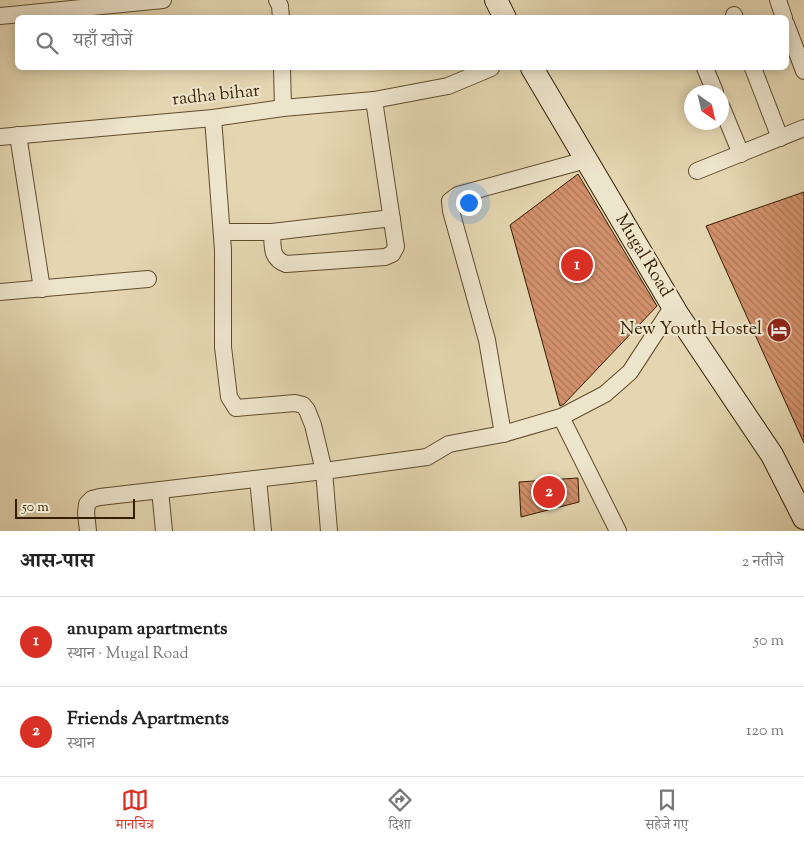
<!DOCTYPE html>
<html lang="hi">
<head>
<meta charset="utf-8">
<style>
  body { margin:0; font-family:"Sorts Mill Goudy","Noto Serif Devanagari",serif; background:#f2f2f2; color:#222 }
  .compass { position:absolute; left:684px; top:85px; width:45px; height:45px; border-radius:50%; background:#fff; box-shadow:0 2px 12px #0003; rotate:146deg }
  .scale { position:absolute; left:15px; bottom:12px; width:120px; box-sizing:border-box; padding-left:5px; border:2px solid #351e00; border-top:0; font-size:14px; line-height:18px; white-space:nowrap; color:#351e00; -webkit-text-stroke:4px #ede4cc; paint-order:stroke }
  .you { position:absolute; left:468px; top:202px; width:18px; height:18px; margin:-12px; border:4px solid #fff; border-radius:50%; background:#1a73e8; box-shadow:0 0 0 8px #1a73e833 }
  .badge { display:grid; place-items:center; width:32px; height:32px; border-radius:50%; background:#d93025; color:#fff; font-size:16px; font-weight:700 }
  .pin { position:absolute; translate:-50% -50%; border:2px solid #fff; box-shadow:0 1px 5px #0006 }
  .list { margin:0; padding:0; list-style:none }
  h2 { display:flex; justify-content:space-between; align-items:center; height:65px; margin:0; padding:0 20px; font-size:21px }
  h2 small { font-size:16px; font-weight:400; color:#767676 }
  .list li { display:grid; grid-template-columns:32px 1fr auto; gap:15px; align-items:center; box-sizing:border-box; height:90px; padding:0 20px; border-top:1px solid #e0e0e0 }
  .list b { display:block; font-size:19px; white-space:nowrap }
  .list p { margin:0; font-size:16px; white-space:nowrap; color:#767676 }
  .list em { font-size:16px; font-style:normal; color:#767676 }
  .icon { flex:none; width:28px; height:28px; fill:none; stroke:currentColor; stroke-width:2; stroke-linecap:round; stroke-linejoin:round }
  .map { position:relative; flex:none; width:804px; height:531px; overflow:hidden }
  .search { position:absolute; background:#fff; box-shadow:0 2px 12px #0003; left:15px; right:15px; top:15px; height:55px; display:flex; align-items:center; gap:12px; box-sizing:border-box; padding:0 18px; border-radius:8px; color:#767676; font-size:19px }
  .sheet { height:245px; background:#fff }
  nav { display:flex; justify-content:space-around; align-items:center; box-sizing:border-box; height:70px; border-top:1px solid #e0e0e0; background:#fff; font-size:14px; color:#767676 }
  nav a { display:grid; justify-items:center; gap:2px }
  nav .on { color:#d93025 }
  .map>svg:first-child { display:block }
  .building { fill:url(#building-back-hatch); stroke:#351e00 }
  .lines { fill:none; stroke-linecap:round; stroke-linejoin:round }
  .street-casing { stroke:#614c2c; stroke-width:18 }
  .secondary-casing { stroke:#351e00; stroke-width:24 }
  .street { stroke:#ede4cc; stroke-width:16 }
  .secondary { stroke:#ede4cc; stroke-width:22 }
  .labels { text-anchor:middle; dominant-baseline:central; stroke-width:4.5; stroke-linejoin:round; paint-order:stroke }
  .street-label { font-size:18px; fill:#351e00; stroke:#ede4cc }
  .poi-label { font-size:18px; fill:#351e00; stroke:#ede4cc; text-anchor:end }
</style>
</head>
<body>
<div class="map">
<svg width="804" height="531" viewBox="0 0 804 531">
  <defs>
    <pattern id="building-back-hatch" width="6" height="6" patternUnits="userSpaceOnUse" patternTransform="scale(1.25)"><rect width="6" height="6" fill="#d1906b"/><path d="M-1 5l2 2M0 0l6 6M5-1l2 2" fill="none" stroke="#aa7556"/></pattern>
  </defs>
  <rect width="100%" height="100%" fill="#e4d6b1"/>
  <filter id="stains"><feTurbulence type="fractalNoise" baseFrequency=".004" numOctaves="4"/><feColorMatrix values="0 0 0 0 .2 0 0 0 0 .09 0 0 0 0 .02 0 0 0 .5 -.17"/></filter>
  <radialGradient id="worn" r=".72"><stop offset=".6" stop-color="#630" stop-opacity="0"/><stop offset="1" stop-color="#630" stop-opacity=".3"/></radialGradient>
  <!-- building -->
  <g class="building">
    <polygon points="578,174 657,306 564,404 560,406 510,225"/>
    <polygon points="804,192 804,443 706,226"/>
    <polygon points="578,478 579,502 521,517 519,482"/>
  </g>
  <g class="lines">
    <defs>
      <g id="street">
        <polyline points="277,0 280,6 281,18"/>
        <polyline points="778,0 784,18"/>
        <polyline points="734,15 735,18"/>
        <polyline points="0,16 163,0"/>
        <polyline points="786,24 804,71"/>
        <polyline points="282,68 283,108"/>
        <polyline points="705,68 715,92"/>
        <polyline points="753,68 780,138"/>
        <path d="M374 100 396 247 392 254 385 257 286 264C270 258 273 246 272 232L392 218"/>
        <polyline points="722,108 741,154"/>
        <polyline points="213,118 223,250 223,347 229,397 236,408 295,403 303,405 307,410 313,425 324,471 329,531"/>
        <polyline points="18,135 42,289"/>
        <polyline points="0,137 213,118 283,108 374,100 448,86 491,68"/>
        <polyline points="697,171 804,128"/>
        <polyline points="222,232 272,232"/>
        <polyline points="0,292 148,279"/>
        <polyline points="561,417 618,531"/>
        <polyline points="503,434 487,340 451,211 450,201 458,195 586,160"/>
        <polyline points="258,479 263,531"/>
        <polyline points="160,490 164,531"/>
        <polyline points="88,531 86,513 87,504 92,499 100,497 324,471 427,457 449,444 503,434 561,417 605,394 630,372 673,306"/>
      </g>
      <g id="secondary">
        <polyline points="496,0 505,18"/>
        <polyline points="532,68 678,315 772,455 804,518"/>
      </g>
    </defs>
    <!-- street casing -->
    <use href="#street" class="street-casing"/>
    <!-- secondary casing -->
    <use href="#secondary" class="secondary-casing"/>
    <!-- street -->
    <use href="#street" class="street"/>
    <!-- secondary -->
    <use href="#secondary" class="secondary"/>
  </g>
  <!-- icons -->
  <defs>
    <symbol id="hotel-disc" viewBox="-11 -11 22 22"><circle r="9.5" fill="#8f2418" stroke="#ede4cc"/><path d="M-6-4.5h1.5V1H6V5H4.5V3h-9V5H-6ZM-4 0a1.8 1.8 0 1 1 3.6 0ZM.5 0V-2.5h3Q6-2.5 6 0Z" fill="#fff"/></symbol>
  </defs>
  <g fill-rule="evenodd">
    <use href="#hotel-disc" x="765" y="316" width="28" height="28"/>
  </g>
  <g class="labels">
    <!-- street labels -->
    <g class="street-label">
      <text transform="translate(216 96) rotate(-6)">radha bihar</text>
      <text transform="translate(643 256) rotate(59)">Mugal Road</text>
    </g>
    <!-- poi labels -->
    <g class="poi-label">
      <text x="762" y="330">New Youth Hostel</text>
    </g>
  </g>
  <rect width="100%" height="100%" filter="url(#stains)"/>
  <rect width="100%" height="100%" fill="url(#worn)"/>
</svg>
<svg class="compass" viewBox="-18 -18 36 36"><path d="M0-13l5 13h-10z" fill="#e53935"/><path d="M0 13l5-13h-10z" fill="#767676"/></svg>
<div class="scale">50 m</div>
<div class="you"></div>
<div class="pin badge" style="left:577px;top:265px">1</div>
<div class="pin badge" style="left:549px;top:492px">2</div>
<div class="search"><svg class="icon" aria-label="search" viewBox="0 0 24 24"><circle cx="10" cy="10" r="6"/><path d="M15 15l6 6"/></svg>यहाँ खोजें</div>
</div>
<section class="sheet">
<h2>आस-पास<small>2 नतीजे</small></h2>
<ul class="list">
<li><span class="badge">1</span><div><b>anupam apartments</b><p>स्थान · Mugal Road</p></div><em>50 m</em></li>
<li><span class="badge">2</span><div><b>Friends Apartments</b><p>स्थान</p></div><em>120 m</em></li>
</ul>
</section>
<nav>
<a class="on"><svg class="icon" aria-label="map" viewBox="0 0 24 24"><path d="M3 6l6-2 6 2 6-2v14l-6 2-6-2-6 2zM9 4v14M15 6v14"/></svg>मानचित्र</a>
<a><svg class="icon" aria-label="directions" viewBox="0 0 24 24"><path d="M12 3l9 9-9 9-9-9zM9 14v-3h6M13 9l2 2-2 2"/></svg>दिशा</a>
<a><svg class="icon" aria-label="saved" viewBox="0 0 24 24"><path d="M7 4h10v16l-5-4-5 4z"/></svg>सहेजे गए</a>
</nav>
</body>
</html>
